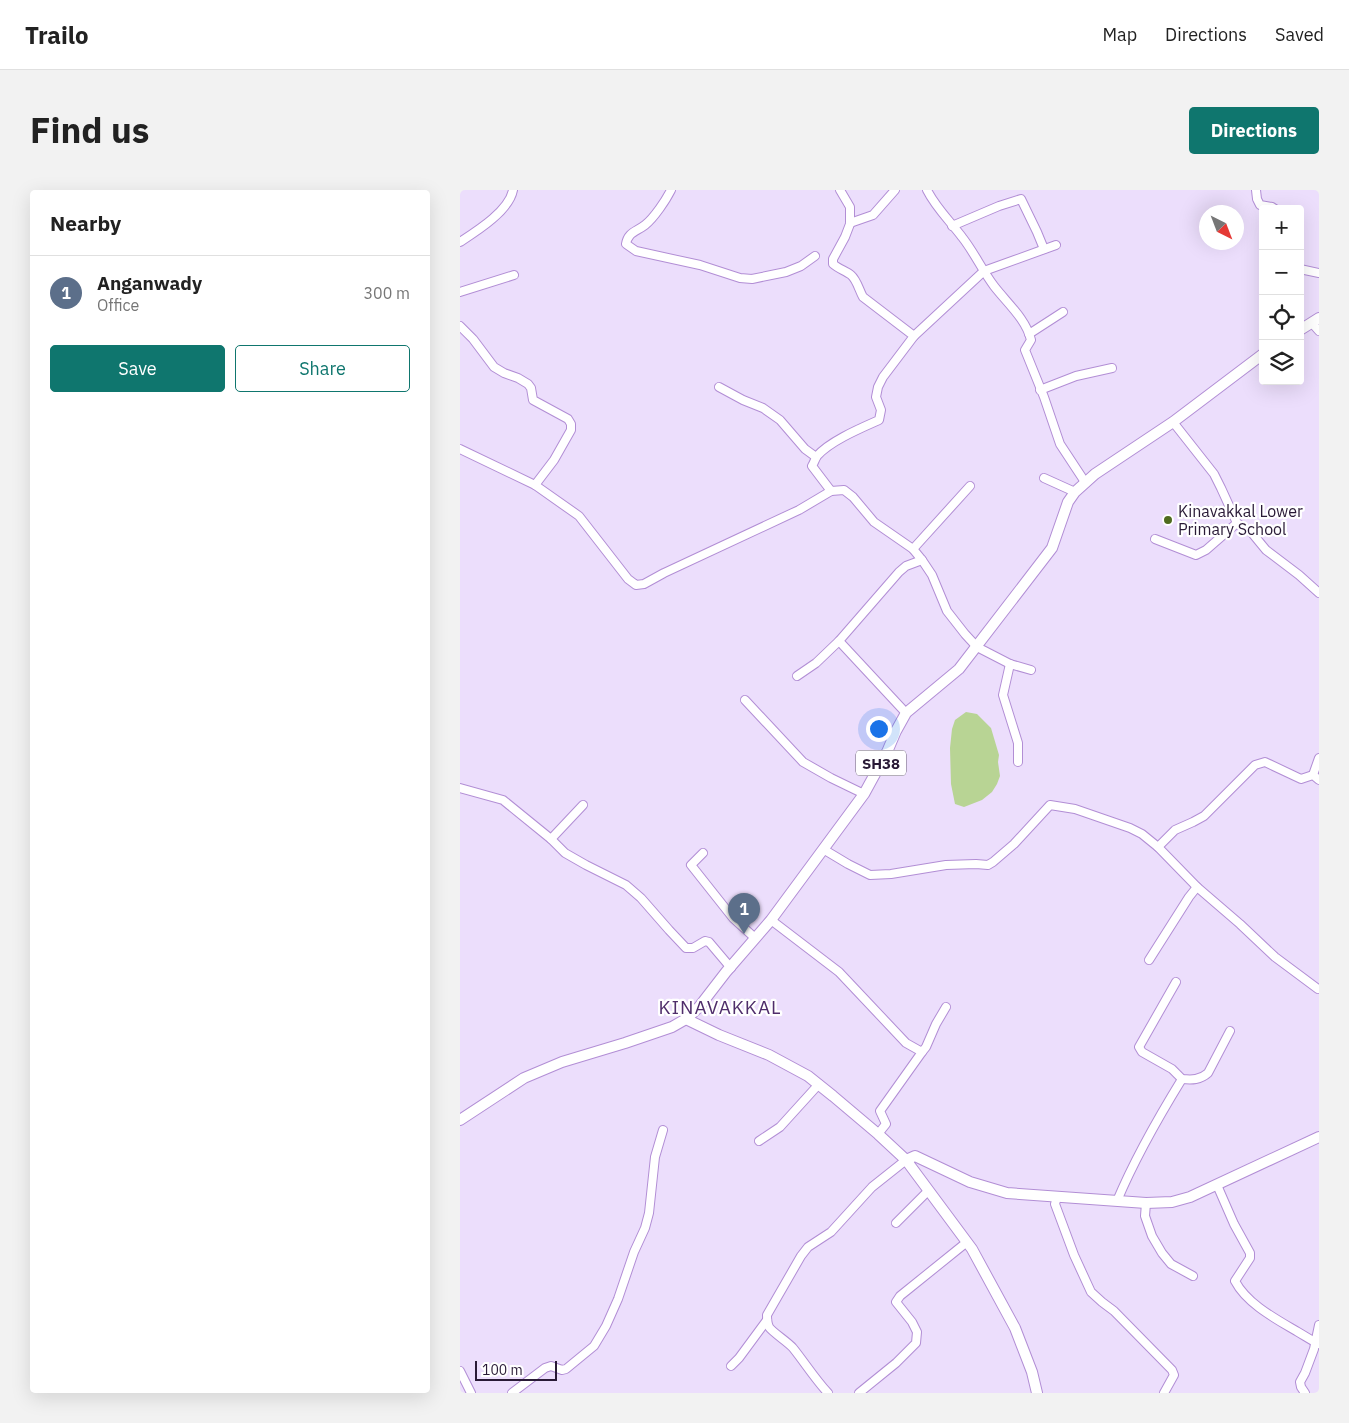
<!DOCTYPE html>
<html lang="en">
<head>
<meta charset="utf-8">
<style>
  body { margin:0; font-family:"IBM Plex Sans",sans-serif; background:#f2f2f2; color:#222 }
  .controls { position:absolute; right:15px; top:15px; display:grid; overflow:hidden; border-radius:5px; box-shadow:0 5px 20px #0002 }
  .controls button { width:45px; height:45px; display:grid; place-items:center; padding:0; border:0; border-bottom:1px solid #e0e0e0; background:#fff; color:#222; font:25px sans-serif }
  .compass { position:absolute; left:739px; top:15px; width:45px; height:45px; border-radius:50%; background:#fff; box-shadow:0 5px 20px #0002; rotate:138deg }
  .scale { position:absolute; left:15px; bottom:12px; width:82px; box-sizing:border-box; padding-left:5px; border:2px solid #291a36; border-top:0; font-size:14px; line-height:18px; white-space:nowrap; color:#291a36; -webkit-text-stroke:4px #fff; paint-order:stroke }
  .you { position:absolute; left:418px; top:538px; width:18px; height:18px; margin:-12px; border:4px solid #fff; border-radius:50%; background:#1a73e8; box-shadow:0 0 0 8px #1a73e833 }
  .badge { display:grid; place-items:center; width:32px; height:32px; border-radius:50%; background:#0f766e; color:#fff; font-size:16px; font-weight:700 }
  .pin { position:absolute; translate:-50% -41px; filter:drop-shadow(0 1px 2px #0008) }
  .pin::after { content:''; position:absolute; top:26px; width:18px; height:15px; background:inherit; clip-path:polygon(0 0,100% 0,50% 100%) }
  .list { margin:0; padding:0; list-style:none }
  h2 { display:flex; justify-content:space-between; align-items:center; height:65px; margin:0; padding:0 20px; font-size:21px }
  h2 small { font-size:16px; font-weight:400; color:#767676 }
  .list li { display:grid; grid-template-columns:32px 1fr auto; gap:15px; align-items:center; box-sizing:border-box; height:75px; padding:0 20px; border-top:1px solid #e0e0e0 }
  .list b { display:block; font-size:19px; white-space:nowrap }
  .list p { margin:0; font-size:16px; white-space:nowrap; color:#767676 }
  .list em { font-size:16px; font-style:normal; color:#767676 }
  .actions { display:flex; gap:10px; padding:15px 20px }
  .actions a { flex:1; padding:11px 0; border:1px solid #0f766e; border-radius:5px; text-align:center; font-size:18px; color:#0f766e }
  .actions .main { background:#0f766e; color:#fff }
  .icon { flex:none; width:28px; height:28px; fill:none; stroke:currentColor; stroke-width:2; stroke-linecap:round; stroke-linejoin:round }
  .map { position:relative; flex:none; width:859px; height:1203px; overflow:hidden; border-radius:5px }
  header { display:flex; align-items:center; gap:30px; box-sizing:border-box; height:70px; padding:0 25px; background:#fff; border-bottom:1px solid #e0e0e0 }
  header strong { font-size:24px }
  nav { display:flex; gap:28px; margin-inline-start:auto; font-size:18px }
  .intro { display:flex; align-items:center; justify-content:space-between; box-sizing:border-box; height:120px; padding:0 30px }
  h1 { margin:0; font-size:35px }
  .button { padding:12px 22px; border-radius:5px; background:#0f766e; color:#fff; font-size:18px; font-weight:700 }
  main { display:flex; gap:30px; padding:0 30px }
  aside { flex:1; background:#fff; border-radius:5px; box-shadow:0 5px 20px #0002 }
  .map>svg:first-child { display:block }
  .green { fill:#b8d494 }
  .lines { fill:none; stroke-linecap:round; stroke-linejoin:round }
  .minor-casing { stroke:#b28ed5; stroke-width:10 }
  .major-casing { stroke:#b28ed5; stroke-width:12 }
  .minor { stroke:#fff; stroke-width:8 }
  .major { stroke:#fff; stroke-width:10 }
  .poi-dot { fill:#4f6b1f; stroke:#fff; stroke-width:2 }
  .labels { text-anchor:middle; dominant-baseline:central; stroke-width:4.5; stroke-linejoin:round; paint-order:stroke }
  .shield { fill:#fff; stroke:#695f72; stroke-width:1 }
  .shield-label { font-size:15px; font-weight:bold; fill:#291a36 }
  .poi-label { font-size:16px; fill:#291a36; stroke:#fff; text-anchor:start }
  .quarter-label { font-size:19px; letter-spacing:1px; fill:#4f2d6b; stroke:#fff }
</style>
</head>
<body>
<header>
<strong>Trailo</strong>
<nav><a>Map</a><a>Directions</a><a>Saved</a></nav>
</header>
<div class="intro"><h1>Find us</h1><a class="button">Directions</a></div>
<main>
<aside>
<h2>Nearby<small></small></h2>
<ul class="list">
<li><span class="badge" style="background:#5c6f8a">1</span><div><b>Anganwady</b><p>Office</p></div><em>300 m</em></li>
</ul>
<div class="actions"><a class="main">Save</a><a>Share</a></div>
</aside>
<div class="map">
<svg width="859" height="1203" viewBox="0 0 859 1203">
  <rect width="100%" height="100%" fill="#ecdefc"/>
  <!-- green -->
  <polygon class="green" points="506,522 517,524 531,538 539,565 538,572 540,586 537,594 532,602 522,610 504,617 495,614 491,594 490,558 492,539 495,530"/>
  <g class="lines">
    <defs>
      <g id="minor">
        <path d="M211 0C206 10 194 28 185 35 176 42 168 42 166 54L176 61 240 75 280 88 292 89 326 82 341 76 355 66"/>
        <path d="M467 0C476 18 490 31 502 47 514 62 522 80 534 96 547 113 566 129 571 150L565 160 584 207 600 254 625 292"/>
        <polyline points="796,0 797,9 800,15 812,17 815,19"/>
        <polyline points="390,33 413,25 435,0"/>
        <polyline points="492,36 539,16 561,9 577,42 584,59"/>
        <path d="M0 52C17 41 49 21 53 0"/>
        <polyline points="840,79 859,83"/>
        <polyline points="0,102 54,85"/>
        <polyline points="852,133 859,141"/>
        <polyline points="0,136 13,149 34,177 44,183 58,188 68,194 71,198 73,210 108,229 111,234 111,240 94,270 75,295"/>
        <polyline points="569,144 603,122"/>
        <polyline points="454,146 524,81 596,55"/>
        <polyline points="259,197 283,210 303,218 320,230 345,259 356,267"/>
        <polyline points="580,200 616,186 652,178"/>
        <polyline points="713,232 754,284 761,298 777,333 792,343 806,360 839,385 859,403"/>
        <polyline points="0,259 75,295 119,326 168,389 176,395 184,394 204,383 339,320 371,301 384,300 393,307 414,332 453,359 462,370 472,385 487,421 505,444 517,457 550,474 571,480"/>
        <polyline points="584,288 615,302"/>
        <path d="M371 301 352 276C354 273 355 269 357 266 370 251 401 238 419 230L421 220 416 207 418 197 423 187 454 146 403 107C399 100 397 90 391 85 386 81 379 79 373 74V69L385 47 390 34V17L380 0"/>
        <polyline points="695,349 736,365 746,360 777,333"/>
        <polyline points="453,359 510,296"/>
        <polyline points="550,474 543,505 558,553 558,572"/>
        <polyline points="337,486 356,473 379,451"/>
        <polyline points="285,510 343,572 371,588 404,604"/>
        <polyline points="446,523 379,451 439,382 446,376 462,370"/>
        <polyline points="853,585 859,568"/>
        <polyline points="0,598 43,610 91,649 105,663 126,675 166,695 181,708 209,740 226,758 233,758 245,751 249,752 271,778"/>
        <polyline points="91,649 123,615"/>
        <polyline points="698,657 737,697 780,734 815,767 858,799"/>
        <polyline points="363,659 388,674 410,685 431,684 486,675 516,674 528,675 533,672 554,654 590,615 615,619 670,638 682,644 698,657 715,640 733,632 744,626 795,575 805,572 841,589 853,585 859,590"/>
        <polyline points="243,663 231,675 273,728 295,748"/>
        <polyline points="311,730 379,782 446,853 462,862 420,921 426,934 418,944"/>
        <polyline points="689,770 729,707 737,697"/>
        <path d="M716 792 679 857 682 862 712 879 722 889C732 890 740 890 748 883L770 841"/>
        <polyline points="462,862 466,857 476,834 486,817"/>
        <polyline points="299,951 320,937 359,894"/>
        <path d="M757 995 774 1034 790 1063V1068L775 1091C787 1114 816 1129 838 1142 845 1146 852 1151 859 1154"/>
        <polyline points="597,1007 595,1014 614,1065 631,1102 642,1112 654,1121 712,1180 714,1185 704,1203"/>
        <path d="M657 1011C675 968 698 928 722 889"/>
        <polyline points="686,1013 685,1026 692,1046 702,1063 711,1074 733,1086"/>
        <polyline points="436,1033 468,1001"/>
        <polyline points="271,1176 279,1168 307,1130"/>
        <polyline points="0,1181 11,1203"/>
        <polyline points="52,1203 85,1178 91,1176 102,1180 106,1179 134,1156 146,1136 158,1109 174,1062 185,1038 189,1023 195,967 203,940"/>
        <path d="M368 1203C355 1189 345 1173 333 1158 328 1152 312 1142 309 1137 307 1133 307 1130 307 1125L341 1066 348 1057 371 1042 412 997 446 970"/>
        <polyline points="399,1203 436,1173 456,1153 457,1142 452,1132 436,1112 440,1106 507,1052"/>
        <polyline points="845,1203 841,1197 840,1192 845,1183 854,1159 859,1135"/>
      </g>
      <g id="major">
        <polyline points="840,140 859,128"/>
        <polyline points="226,829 259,845 309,865 348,886 373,906 418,944 446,970 512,1059 555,1138 572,1182 577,1203"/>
        <polyline points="0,930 64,888 102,872 165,853 212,837 226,829 239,817 266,782 311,730 404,604 427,562 436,541 446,523 499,479 592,358 608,312 615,302 635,284 713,232 803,164"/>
        <polyline points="446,970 455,966 510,992 547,1003 686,1013 712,1012 730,1007 859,947"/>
      </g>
    </defs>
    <!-- minor casing -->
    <use href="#minor" class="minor-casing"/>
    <!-- major casing -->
    <use href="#major" class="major-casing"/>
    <!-- minor -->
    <use href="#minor" class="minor"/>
    <!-- major -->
    <use href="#major" class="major"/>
  </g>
  <!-- markers -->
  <circle class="poi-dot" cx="708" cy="330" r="5"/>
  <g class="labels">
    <!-- shield labels -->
    <rect class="shield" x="396" y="560.5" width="50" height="25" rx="4"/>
    <g class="shield-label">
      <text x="421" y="573">SH38</text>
    </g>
    <!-- poi labels -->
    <g class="poi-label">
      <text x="718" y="321">Kinavakkal Lower<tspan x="718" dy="18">Primary School</tspan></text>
    </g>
    <!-- quarter labels -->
    <g class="quarter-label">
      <text x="260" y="817">KINAVAKKAL</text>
    </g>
  </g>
</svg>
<div class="controls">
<button>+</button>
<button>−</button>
<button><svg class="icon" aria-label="locate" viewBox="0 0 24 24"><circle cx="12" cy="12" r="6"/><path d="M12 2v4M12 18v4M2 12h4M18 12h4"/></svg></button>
<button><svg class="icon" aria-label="layers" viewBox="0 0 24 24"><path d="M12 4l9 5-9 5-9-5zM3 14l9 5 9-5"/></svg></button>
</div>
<svg class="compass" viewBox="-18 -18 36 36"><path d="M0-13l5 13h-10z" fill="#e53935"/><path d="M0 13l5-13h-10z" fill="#767676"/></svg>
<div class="scale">100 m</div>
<div class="you"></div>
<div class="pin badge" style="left:284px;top:744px;background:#5c6f8a">1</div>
</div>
</main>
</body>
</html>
